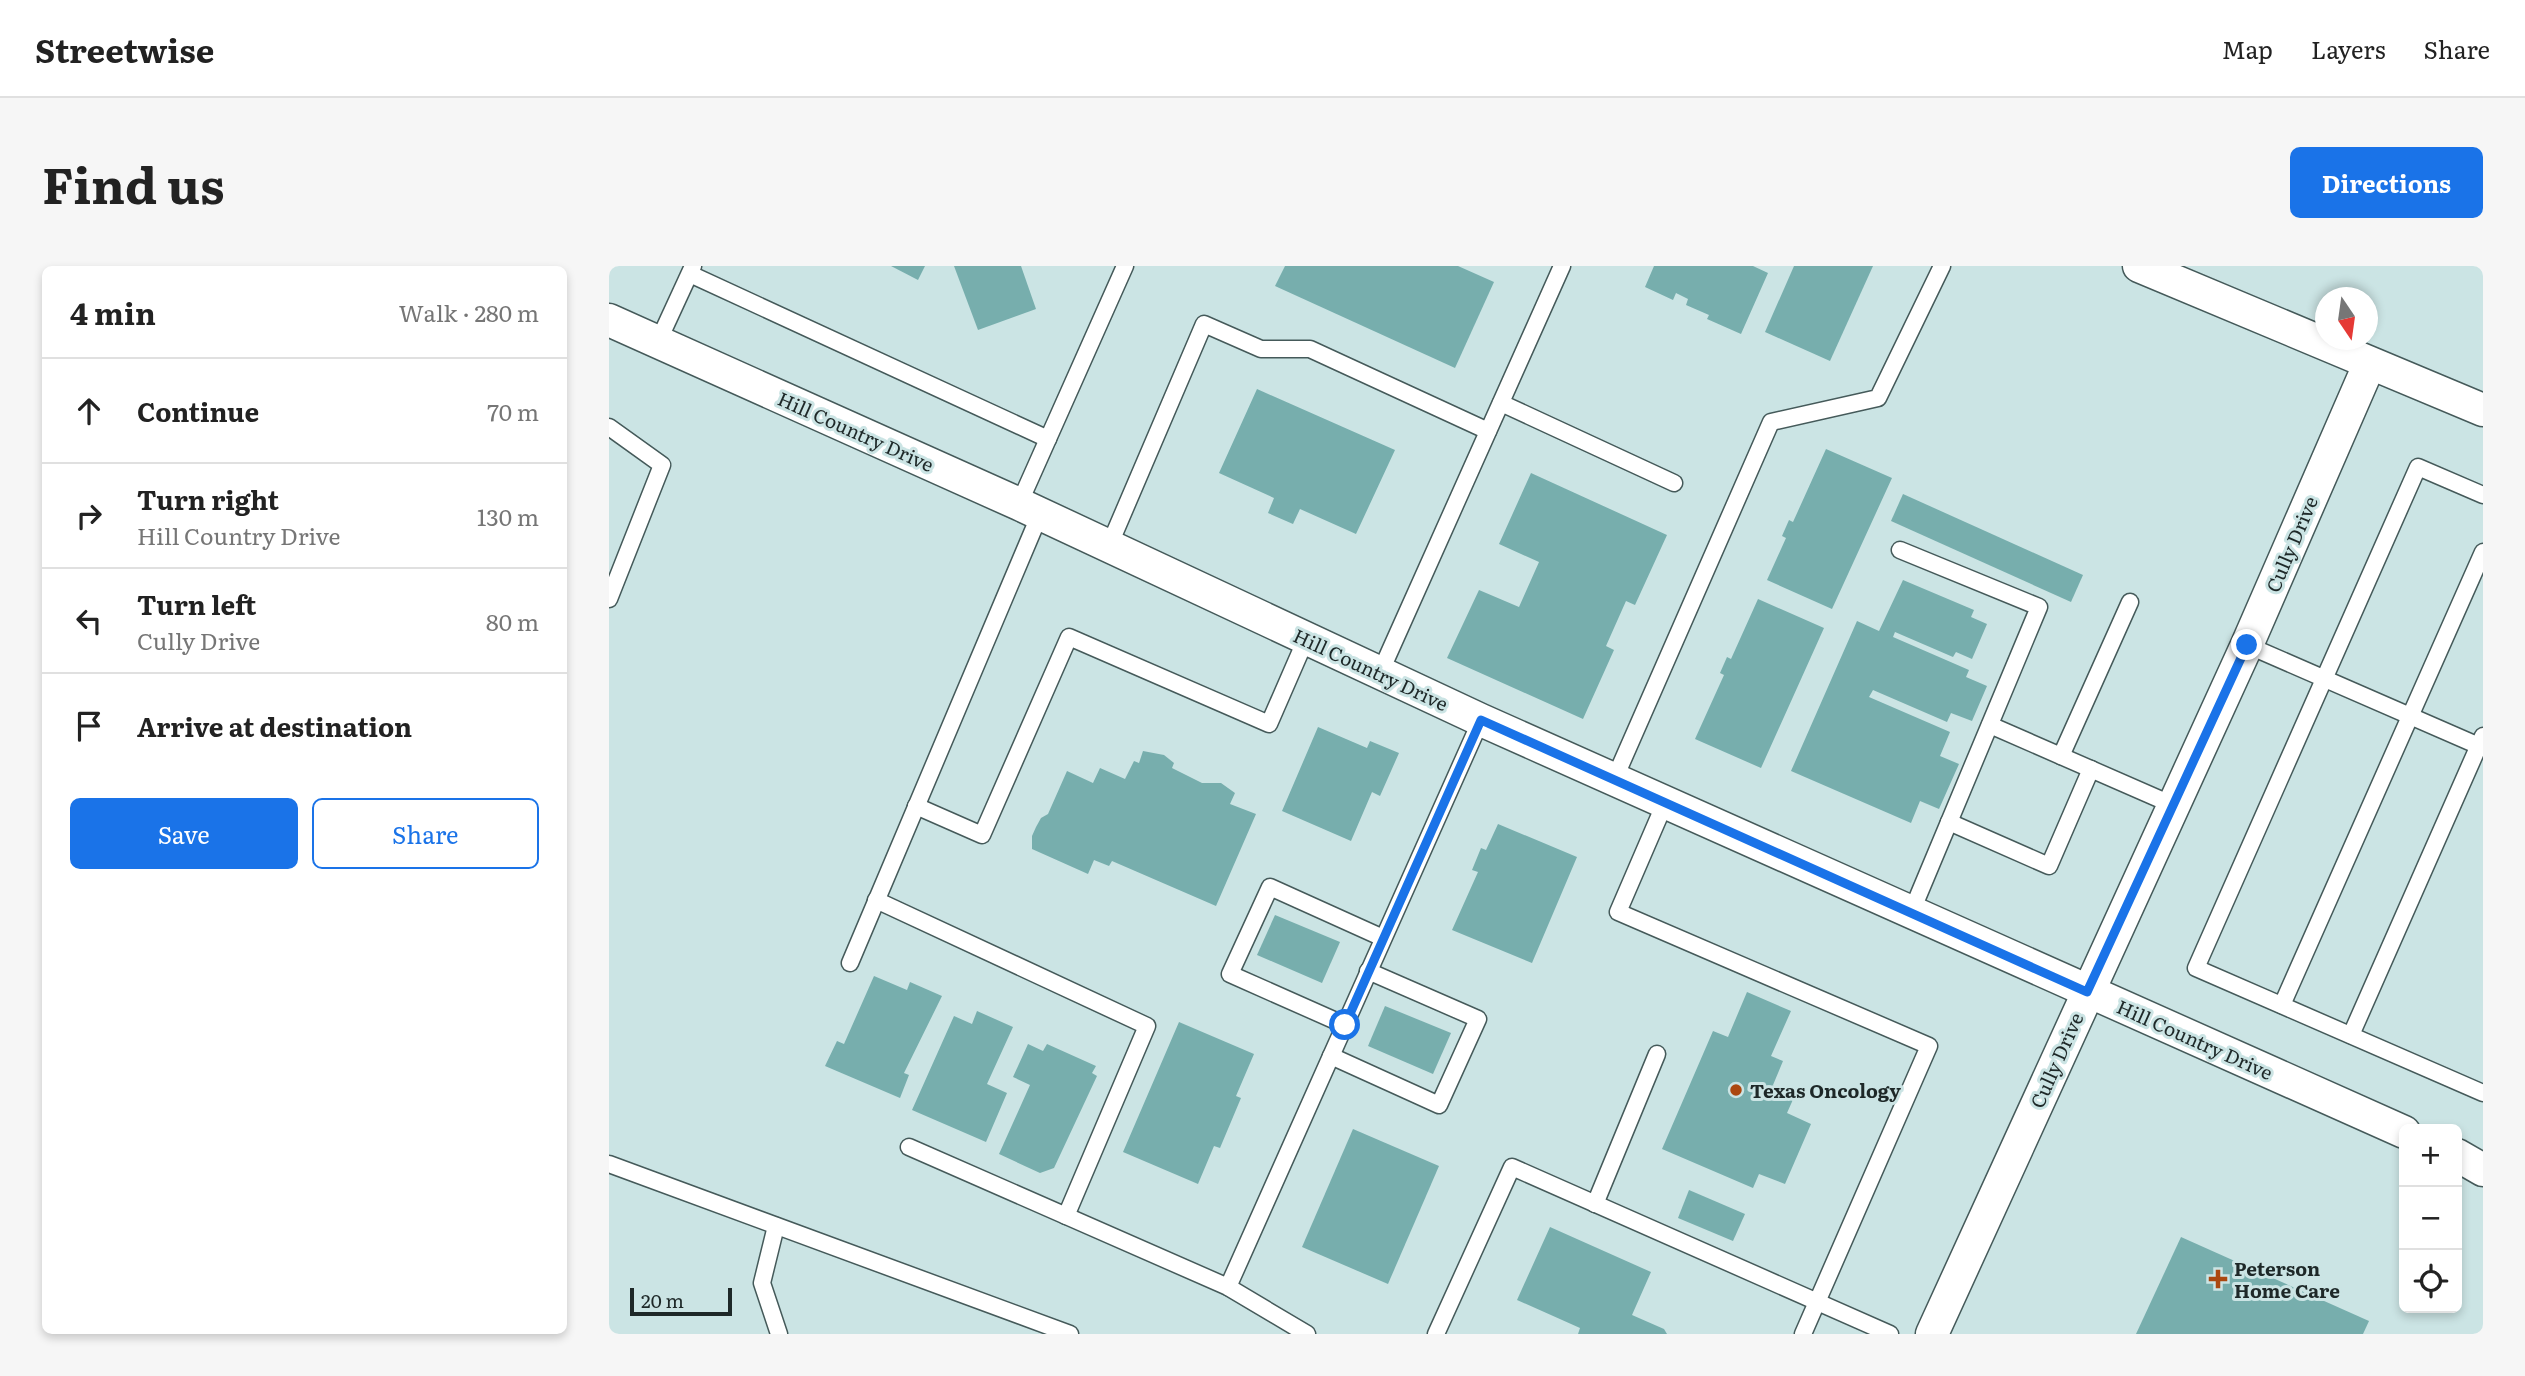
<!DOCTYPE html>
<html lang="en">
<head>
<meta charset="utf-8">
<style>
  body { margin:0; font-family:Literata,serif; background:#f6f6f6; color:#222 }
  .controls { position:absolute; right:21px; bottom:21px; display:grid; overflow:hidden; border-radius:10px; box-shadow:0 4px 10px #0003 }
  .controls button { width:63px; height:63px; display:grid; place-items:center; padding:0; border:0; border-bottom:2px solid #e0e0e0; background:#fff; color:#222; font:35px sans-serif }
  .compass { position:absolute; left:1706px; top:21px; width:63px; height:63px; border-radius:50%; background:#fff; box-shadow:0 4px 10px #0003; rotate:167deg }
  .scale { position:absolute; left:21px; bottom:18px; width:102px; box-sizing:border-box; padding-left:7px; border:4px solid #1e2828; border-top:0; font-size:19px; line-height:24px; white-space:nowrap; color:#1e2828; -webkit-text-stroke:5px #cbe4e4; paint-order:stroke }
  .stop { position:absolute; width:21px; height:21px; margin:-16px; border:5px solid #1a73e8; border-radius:50%; background:#fff }
  .stop.end { background:#1a73e8; border-color:#fff; box-shadow:0 2px 7px #0008 }
  .list { margin:0; padding:0; list-style:none }
  h2 { display:flex; justify-content:space-between; align-items:center; height:91px; margin:0; padding:0 28px; font-size:30px }
  h2 small { font-size:23px; font-weight:400; color:#767676 }
  .list li { display:grid; grid-template-columns:46px 1fr auto; gap:21px; align-items:center; box-sizing:border-box; height:105px; padding:0 28px; border-top:2px solid #e0e0e0 }
  .list b { display:block; font-size:26px; white-space:nowrap }
  .list p { margin:0; font-size:23px; white-space:nowrap; color:#767676 }
  .list em { font-size:23px; font-style:normal; color:#767676 }
  .actions { display:flex; gap:14px; padding:21px 28px }
  .actions a { flex:1; padding:16px 0; border:2px solid #1a73e8; border-radius:10px; text-align:center; font-size:24px; color:#1a73e8 }
  .actions .main { background:#1a73e8; color:#fff }
  .icon { flex:none; width:38px; height:38px; fill:none; stroke:currentColor; stroke-width:2; stroke-linecap:round; stroke-linejoin:round }
  .map { position:relative; flex:none; width:1874px; height:1068px; overflow:hidden; border-radius:10px }
  header { display:flex; align-items:center; gap:42px; box-sizing:border-box; height:98px; padding:0 35px; background:#fff; border-bottom:2px solid #e0e0e0 }
  header strong { font-size:33px }
  nav { display:flex; gap:38px; margin-inline-start:auto; font-size:24px }
  .intro { display:flex; align-items:center; justify-content:space-between; box-sizing:border-box; height:168px; padding:0 42px }
  h1 { margin:0; font-size:49px }
  .button { padding:18px 32px; border-radius:10px; background:#1a73e8; color:#fff; font-size:24px; font-weight:700 }
  main { display:flex; gap:42px; padding:0 42px }
  aside { flex:1; background:#fff; border-radius:10px; box-shadow:0 4px 10px #0003 }
  .map>svg:first-child { display:block }
  .building { fill:#77aead }
  .lines { fill:none; stroke-linecap:round; stroke-linejoin:round }
  .lane-casing { stroke:#455a5a; stroke-width:19 }
  .street-casing { stroke:#455a5a; stroke-width:35 }
  .lane { stroke:#fff; stroke-width:16 }
  .street { stroke:#fff; stroke-width:32 }
  .route { stroke:#1a73e8; stroke-width:9 }
  .poi-dot { fill:#ab4810; stroke:#cbe4e4; stroke-width:2.5 }
  .labels { text-anchor:middle; dominant-baseline:central; stroke-width:6; stroke-linejoin:round; paint-order:stroke }
  .street-label { font-size:19px; fill:#1e2828; stroke:#cbe4e4 }
  .poi-label { font-size:19px; font-weight:bold; fill:#1e2828; stroke:#cbe4e4; text-anchor:start }
</style>
</head>
<body>
<header>
<strong>Streetwise</strong>
<nav><a>Map</a><a>Layers</a><a>Share</a></nav>
</header>
<div class="intro"><h1>Find us</h1><a class="button">Directions</a></div>
<main>
<aside>
<h2>4 min<small>Walk · 280 m</small></h2>
<ul class="list">
<li><svg class="icon" aria-label="ahead" viewBox="0 0 24 24"><path d="M12 20V5M6 11l6-6 6 6"/></svg><div><b>Continue</b></div><em>70 m</em></li>
<li><svg class="icon" aria-label="right" viewBox="0 0 24 24"><path d="M7 20v-9h11M14 6l5 5-5 5"/></svg><div><b>Turn right</b><p>Hill Country Drive</p></div><em>130 m</em></li>
<li><svg class="icon" aria-label="left" viewBox="0 0 24 24"><path d="M17 20v-9H6M10 6l-5 5 5 5"/></svg><div><b>Turn left</b><p>Cully Drive</p></div><em>80 m</em></li>
<li><svg class="icon" aria-label="arrive" viewBox="0 0 24 24"><path d="M6 21V4h12l-3 4 3 4H6"/></svg><div><b>Arrive at destination</b></div></li>
</ul>
<div class="actions"><a class="main">Save</a><a>Share</a></div>
</aside>
<div class="map">
<svg width="1874" height="1068" viewBox="0 0 1874 1068">
  <rect width="100%" height="100%" fill="#cbe4e4"/>
  <!-- building -->
  <g class="building">
    <polygon points="282,0 316,0 309,14"/>
    <polygon points="345,0 412,0 427,43 369,64"/>
    <polygon points="676,0 849,0 885,16 846,102 666,20"/>
    <polygon points="1045,0 1144,0 1159,7 1132,68 1098,53 1100,49 1077,39 1079,33 1067,27 1064,34 1036,21"/>
    <polygon points="1185,0 1264,0 1221,95 1156,66"/>
    <polygon points="648,123 786,184 747,268 691,243 684,258 659,247 665,232 610,207"/>
    <polygon points="1217,183 1283,212 1223,343 1158,314 1177,272 1173,270 1180,254 1184,256"/>
    <polygon points="922,207 1058,269 1026,339 1017,335 997,380 1005,384 974,453 838,392 870,324 910,341 930,296 890,278"/>
    <polygon points="1294,228 1474,309 1462,336 1282,255"/>
    <polygon points="1294,314 1365,344 1362,351 1378,358 1363,393 1347,386 1344,391 1286,366 1284,371 1360,404 1357,411 1378,420 1363,455 1342,447 1338,456 1264,424 1260,431 1341,466 1331,490 1350,498 1330,543 1311,535 1302,557 1182,505 1248,355 1270,365"/>
    <polygon points="1149,333 1215,362 1152,502 1086,473 1115,409 1111,407 1118,391 1122,393"/>
    <polygon points="709,461 758,482 761,475 790,487 771,530 763,526 742,575 673,545"/>
    <polygon points="534,485 555,489 565,497 563,502 593,517 612,517 626,527 621,538 647,548 607,640 503,595 500,600 485,594 479,608 423,583 423,570 427,561 432,552 439,548 458,505 484,517 491,502 516,513 525,495 530,497"/>
    <polygon points="889,558 968,591 923,697 843,664 869,606 863,604 872,582 877,584"/>
    <polygon points="666,649 731,676 713,717 648,689"/>
    <polygon points="265,710 298,724 301,716 333,730 295,807 300,809 291,832 216,800 228,775 235,778"/>
    <polygon points="1138,726 1182,745 1162,790 1174,795 1164,819 1186,829 1178,847 1202,858 1176,918 1150,908 1144,922 1053,883 1104,765 1119,771"/>
    <polygon points="776,740 842,767 824,808 759,780"/>
    <polygon points="368,745 404,761 378,818 398,827 377,876 303,844 345,750 363,758"/>
    <polygon points="570,756 645,788 627,830 632,832 611,882 605,880 589,918 514,886"/>
    <polygon points="419,778 434,785 438,778 487,800 483,807 488,810 445,902 431,907 390,888 421,819 404,811"/>
    <polygon points="744,863 830,900 779,1018 693,981"/>
    <polygon points="1080,924 1136,948 1124,975 1069,952"/>
    <polygon points="941,961 1042,1006 1023,1049 1055,1063 1058,1068 969,1068 971,1062 908,1034"/>
    <polygon points="1572,971 1760,1055 1754,1068 1527,1068"/>
  </g>
  <g class="lines">
    <defs>
      <g id="lane">
        <polyline points="81,8 439,173"/>
        <polyline points="49,76 84,0"/>
        <polyline points="892,137 1065,217"/>
        <polyline points="0,161 53,199 0,333"/>
        <polyline points="1874,229 1809,201 1587,702 1874,827"/>
        <polyline points="410,238 516,0"/>
        <polyline points="500,280 595,58 652,83 701,83 879,165"/>
        <polyline points="1291,284 1430,341 1302,647"/>
        <polyline points="1638,379 1870,480"/>
        <polyline points="771,407 953,0"/>
        <polyline points="1381,459 1564,539"/>
        <polyline points="1452,490 1521,336"/>
        <polyline points="1005,514 1162,156 1269,132 1333,0"/>
        <polyline points="1056,537 1009,646 1320,780 1194,1068"/>
        <polyline points="307,540 373,569 460,371 660,458 697,373"/>
        <polyline points="1340,556 1440,600 1482,503"/>
        <polyline points="267,634 538,760 457,950"/>
        <polyline points="241,697 431,248"/>
        <polyline points="1673,739 1874,286"/>
        <polyline points="736,759 621,708 661,621 774,672"/>
        <polyline points="1742,769 1874,470"/>
        <polyline points="722,790 830,839 869,753 759,705"/>
        <polyline points="300,881 619,1021 698,1068"/>
        <polyline points="0,898 461,1068"/>
        <polyline points="986,938 1048,788"/>
        <polyline points="167,960 153,1017 170,1068"/>
        <polyline points="619,1021 872,454"/>
        <polyline points="827,1068 903,901 1281,1068"/>
      </g>
      <g id="street">
        <polyline points="1530,0 1874,144"/>
        <polyline points="0,54 410,238 872,454 1795,866"/>
        <polyline points="1848,889 1874,904"/>
        <polyline points="1323,1068 1638,379 1760,99"/>
      </g>
    </defs>
    <!-- lane casing -->
    <use href="#lane" class="lane-casing"/>
    <!-- street casing -->
    <use href="#street" class="street-casing"/>
    <!-- lane -->
    <use href="#lane" class="lane"/>
    <!-- street -->
    <use href="#street" class="street"/>
  </g>
  <g class="lines">
    <!-- route -->
    <polyline class="route" points="736,759 872,454 1478,726 1638,379"/>
  </g>
  <!-- markers -->
  <g class="poi-dot">
    <circle cx="1127" cy="824" r="7"/>
    <path d="M1605.5 1002.5h7v7h7v7h-7v7h-7v-7h-7v-7h7z"/>
  </g>
  <g class="labels">
    <!-- street labels -->
    <g class="street-label">
      <text transform="translate(247 165) rotate(24)">Hill Country Drive</text>
      <text transform="translate(1682 278) rotate(-67)">Cully Drive</text>
      <text transform="translate(762 403) rotate(25)">Hill Country Drive</text>
      <text transform="translate(1586 773) rotate(24)">Hill Country Drive</text>
      <text transform="translate(1447 794) rotate(-66)">Cully Drive</text>
    </g>
    <!-- poi labels -->
    <g class="poi-label">
      <text x="1141" y="824">Texas Oncology</text>
      <text x="1625" y="1002">Peterson<tspan x="1625" dy="22">Home Care</tspan></text>
    </g>
  </g>
</svg>
<div class="controls">
<button>+</button>
<button>−</button>
<button><svg class="icon" aria-label="locate" viewBox="0 0 24 24"><circle cx="12" cy="12" r="6"/><path d="M12 2v4M12 18v4M2 12h4M18 12h4"/></svg></button>
</div>
<svg class="compass" viewBox="-18 -18 36 36"><path d="M0-13l5 13h-10z" fill="#e53935"/><path d="M0 13l5-13h-10z" fill="#767676"/></svg>
<div class="scale">20 m</div>
<div class="stop" style="left:736px;top:759px"></div>
<div class="stop end" style="left:1638px;top:379px"></div>
</div>
</main>
</body>
</html>
